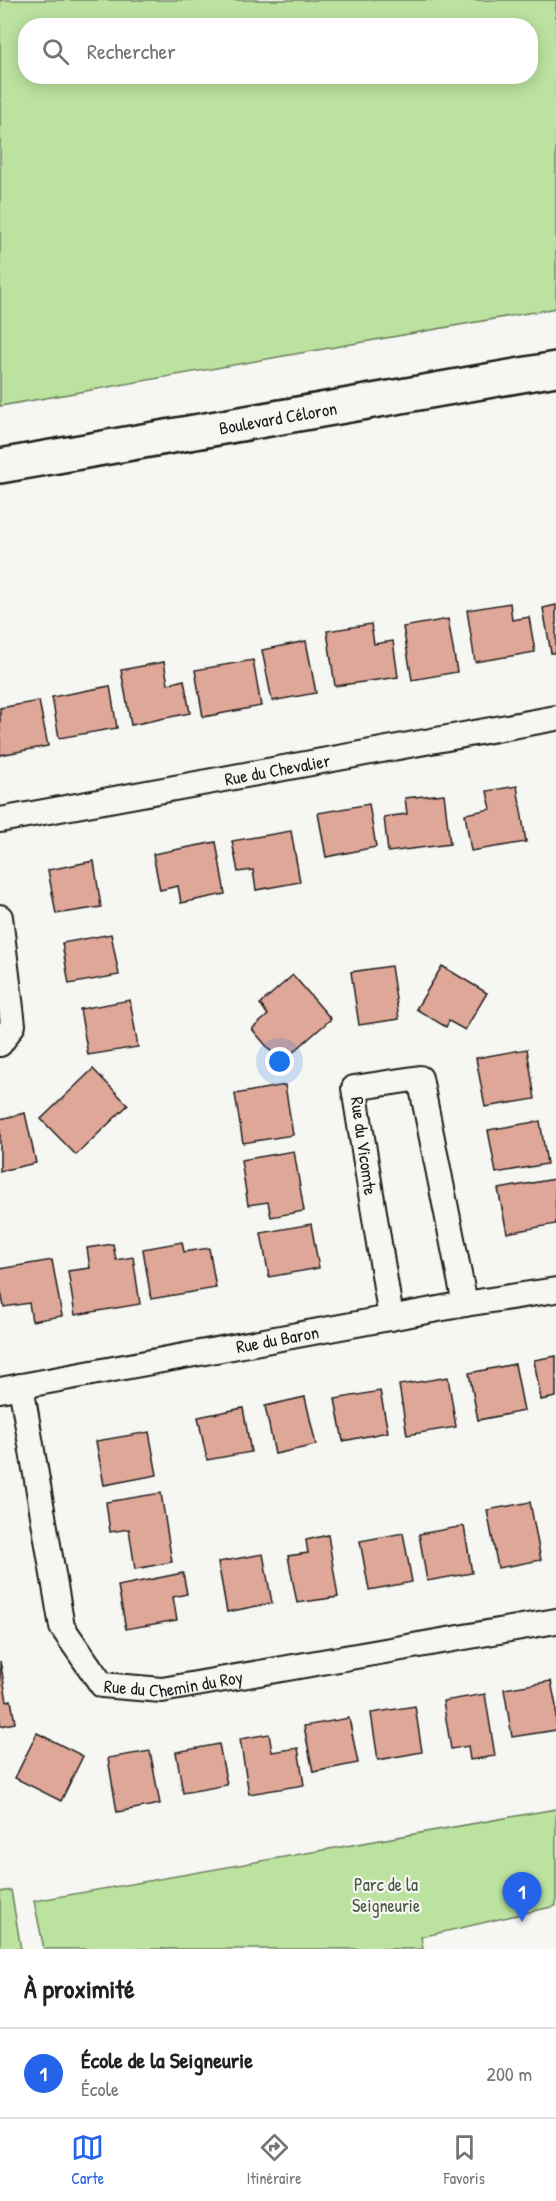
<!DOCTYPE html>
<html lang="fr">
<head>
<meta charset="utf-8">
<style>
  body { margin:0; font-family:"Patrick Hand",sans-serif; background:#f2f2f2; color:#202124 }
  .you { position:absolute; left:280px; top:1062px; width:21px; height:21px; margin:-15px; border:4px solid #fff; border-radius:50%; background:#1a73e8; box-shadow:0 0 0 9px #1a73e833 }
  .badge { display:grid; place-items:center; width:39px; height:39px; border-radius:50%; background:#2563eb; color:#fff; font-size:20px; font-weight:700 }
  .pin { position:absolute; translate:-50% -50px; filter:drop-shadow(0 2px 3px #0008) }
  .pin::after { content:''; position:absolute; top:32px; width:21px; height:18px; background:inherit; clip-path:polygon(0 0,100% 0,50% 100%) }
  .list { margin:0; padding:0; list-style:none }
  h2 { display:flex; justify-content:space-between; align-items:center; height:78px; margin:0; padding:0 24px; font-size:26px }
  h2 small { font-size:20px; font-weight:400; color:#757577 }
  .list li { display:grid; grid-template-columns:39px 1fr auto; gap:18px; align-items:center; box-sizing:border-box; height:90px; padding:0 24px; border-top:2px solid #e0e0e0 }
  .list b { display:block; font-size:22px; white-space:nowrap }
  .list p { margin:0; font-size:20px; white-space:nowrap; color:#757577 }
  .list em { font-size:20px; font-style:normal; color:#757577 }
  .icon { flex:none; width:33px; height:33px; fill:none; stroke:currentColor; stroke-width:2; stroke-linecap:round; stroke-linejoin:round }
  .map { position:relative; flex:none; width:556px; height:1949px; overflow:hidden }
  .search { position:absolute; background:#fff; box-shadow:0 3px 15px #0003; left:18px; right:18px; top:18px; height:66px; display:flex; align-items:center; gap:15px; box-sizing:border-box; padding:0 21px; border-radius:24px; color:#757577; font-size:22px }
  .sheet { height:168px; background:#fff }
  nav { display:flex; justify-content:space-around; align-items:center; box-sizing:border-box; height:84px; border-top:2px solid #e0e0e0; background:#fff; font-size:16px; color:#757577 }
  nav a { display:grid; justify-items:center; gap:3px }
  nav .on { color:#2563eb }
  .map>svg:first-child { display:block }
  .green { fill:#bbe39f; stroke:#6c805e; stroke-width:1.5; fill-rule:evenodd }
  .building { fill:#dfa798; stroke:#1c1c1c; stroke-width:1.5 }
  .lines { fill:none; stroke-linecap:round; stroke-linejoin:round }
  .street-casing { stroke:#1c1c1c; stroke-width:28 }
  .secondary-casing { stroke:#1c1c1c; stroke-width:38 }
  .street { stroke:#f6f6f2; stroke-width:24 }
  .secondary { stroke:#f6f6f2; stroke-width:33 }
  .labels { text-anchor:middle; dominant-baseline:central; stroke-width:4.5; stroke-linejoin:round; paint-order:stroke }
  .street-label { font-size:18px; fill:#1c1c1c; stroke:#f6f6f2 }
  .park-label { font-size:18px; fill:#4c5843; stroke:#f6f6f2 }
</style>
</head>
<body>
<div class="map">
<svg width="556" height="1949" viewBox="0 0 556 1949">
  <rect width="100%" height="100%" fill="#f6f6f2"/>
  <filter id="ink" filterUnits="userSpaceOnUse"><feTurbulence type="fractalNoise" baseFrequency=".0167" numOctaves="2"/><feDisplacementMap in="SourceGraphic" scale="12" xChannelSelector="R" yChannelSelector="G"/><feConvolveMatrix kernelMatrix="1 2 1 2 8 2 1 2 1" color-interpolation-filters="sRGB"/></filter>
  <g filter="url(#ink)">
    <!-- green -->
    <g class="green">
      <path d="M0 0H556V308L0 406ZM26 26H530V76H26Z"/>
      <polygon points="556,1809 556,1906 421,1937 423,1949 44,1949 34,1901"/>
      <polygon points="11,1890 21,1949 0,1949 0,1892"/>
    </g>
    <!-- building -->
    <g class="building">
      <polygon points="510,603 512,620 529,617 535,652 475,662 467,610"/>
      <polygon points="556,605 556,653 551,653 543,608"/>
      <polygon points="448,619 457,672 412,680 403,627"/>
      <polygon points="371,624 374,644 393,641 398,677 335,686 327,631"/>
      <polygon points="306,641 316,693 272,701 262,650"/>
      <polygon points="253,660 261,706 203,717 195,670"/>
      <polygon points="164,662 168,684 184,680 190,713 131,725 121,670"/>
      <polygon points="110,686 117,728 59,738 52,697"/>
      <polygon points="39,701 48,746 0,755 0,708"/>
      <polygon points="517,786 526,842 471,851 465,814 491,809 487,791"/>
      <polygon points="444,794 450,844 388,852 384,817 407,814 405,798"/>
      <polygon points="369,804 376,847 326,857 318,813"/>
      <polygon points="291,831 300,882 256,890 253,870 238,872 232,841"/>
      <polygon points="216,842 225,894 181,903 178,886 160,890 153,854"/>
      <polygon points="94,861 101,907 56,914 48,870"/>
      <polygon points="111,934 119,975 69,984 62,943"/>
      <polygon points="391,966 399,1019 359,1025 351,972"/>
      <polygon points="442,966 487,993 465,1030 449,1021 446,1027 416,1009"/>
      <polygon points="293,975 331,1019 281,1063 252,1029 268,1015 260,1004"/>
      <polygon points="130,1000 138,1047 88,1055 80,1009"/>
      <polygon points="527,1049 535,1099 485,1107 476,1058"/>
      <polygon points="93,1069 128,1105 76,1155 41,1119"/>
      <polygon points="285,1085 293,1135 243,1143 235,1094"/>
      <polygon points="25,1113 36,1163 0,1171 0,1119"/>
      <polygon points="540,1121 547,1164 496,1173 488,1130"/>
      <polygon points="294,1151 304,1211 271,1217 268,1202 248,1205 241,1160"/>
      <polygon points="555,1179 556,1224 507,1233 498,1189"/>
      <polygon points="311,1224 319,1268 269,1277 261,1233"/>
      <polygon points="182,1242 184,1252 209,1248 216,1288 151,1299 143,1249"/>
      <polygon points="113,1244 116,1260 133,1257 140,1304 75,1315 68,1271 90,1268 87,1248"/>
      <polygon points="52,1260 62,1316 32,1321 29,1303 4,1307 0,1287 0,1269"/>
      <polygon points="556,1356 556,1397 541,1400 534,1360"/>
      <polygon points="515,1364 524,1411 478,1420 469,1373"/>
      <polygon points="448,1377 456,1427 407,1435 399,1385"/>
      <polygon points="380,1391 388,1432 343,1441 335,1399"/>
      <polygon points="305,1397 316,1445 275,1454 265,1406"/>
      <polygon points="243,1408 251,1452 207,1460 198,1417"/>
      <polygon points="149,1432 157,1475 104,1485 96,1441"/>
      <polygon points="161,1493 172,1562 135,1569 129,1529 110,1532 106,1502"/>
      <polygon points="530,1502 541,1560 498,1568 487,1510"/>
      <polygon points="464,1526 472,1573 427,1581 419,1534"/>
      <polygon points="403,1533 412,1582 369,1590 360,1541"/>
      <polygon points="328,1535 338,1597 297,1603 288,1556 308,1553 306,1540"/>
      <polygon points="263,1554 272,1603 227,1612 218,1562"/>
      <polygon points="183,1573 187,1594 173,1597 177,1620 126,1629 118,1586"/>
      <polygon points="0,1661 7,1701 11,1700 15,1723 0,1726"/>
      <polygon points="551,1681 556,1706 556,1730 512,1737 504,1689"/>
      <polygon points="485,1694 495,1756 470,1760 468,1746 451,1749 443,1701"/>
      <polygon points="415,1706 422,1752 378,1760 371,1713"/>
      <polygon points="349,1718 358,1763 313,1772 304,1726"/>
      <polygon points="37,1733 83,1756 61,1801 15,1778"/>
      <polygon points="269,1734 272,1752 298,1748 304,1785 249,1794 240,1739"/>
      <polygon points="219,1744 227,1785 183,1793 176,1752"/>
      <polygon points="150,1751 160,1804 117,1812 108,1758"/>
    </g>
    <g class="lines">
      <defs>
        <g id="street">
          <path id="s1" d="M0 820 556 718"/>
          <polyline points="0,917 13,1025 0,1044"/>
          <polyline points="391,1318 354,1088 420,1078 465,1304"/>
          <path id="s2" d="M21 1386 62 1627 102 1685 162 1690 556 1621"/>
          <path id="s3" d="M0 1390 465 1304 556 1290"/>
        </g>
        <g id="secondary">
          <path id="s4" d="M0 466 556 369"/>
        </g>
      </defs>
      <!-- street casing -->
      <use href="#street" class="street-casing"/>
      <!-- secondary casing -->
      <use href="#secondary" class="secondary-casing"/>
      <!-- street -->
      <use href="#street" class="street"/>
      <!-- secondary -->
      <use href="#secondary" class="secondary"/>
    </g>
  </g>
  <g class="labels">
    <!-- street labels -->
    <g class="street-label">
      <text stroke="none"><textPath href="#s4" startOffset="282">Boulevard Céloron</textPath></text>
      <text stroke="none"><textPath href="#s1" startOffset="282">Rue du Chevalier</textPath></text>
      <text transform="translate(364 1146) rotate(82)">Rue du Vicomte</text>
      <text stroke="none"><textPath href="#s3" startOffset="282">Rue du Baron</textPath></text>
      <text stroke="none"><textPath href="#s2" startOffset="387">Rue du Chemin du Roy</textPath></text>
    </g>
    <!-- park labels -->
    <g class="park-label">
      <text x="386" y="1884">Parc de la<tspan x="386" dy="21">Seigneurie</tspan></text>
    </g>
  </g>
</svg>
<div class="you"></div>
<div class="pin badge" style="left:522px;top:1922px">1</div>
<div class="search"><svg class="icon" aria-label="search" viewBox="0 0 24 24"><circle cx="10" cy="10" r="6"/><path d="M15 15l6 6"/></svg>Rechercher</div>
</div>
<section class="sheet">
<h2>À proximité<small></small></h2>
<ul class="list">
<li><span class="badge">1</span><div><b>École de la Seigneurie</b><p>École</p></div><em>200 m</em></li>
</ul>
</section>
<nav>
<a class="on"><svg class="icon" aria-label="map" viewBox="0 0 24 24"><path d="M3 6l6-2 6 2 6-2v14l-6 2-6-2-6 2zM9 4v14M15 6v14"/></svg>Carte</a>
<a><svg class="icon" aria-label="directions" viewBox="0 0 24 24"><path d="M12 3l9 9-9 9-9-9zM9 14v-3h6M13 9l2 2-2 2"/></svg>Itinéraire</a>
<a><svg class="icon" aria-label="saved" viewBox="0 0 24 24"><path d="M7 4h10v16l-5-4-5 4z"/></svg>Favoris</a>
</nav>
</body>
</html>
